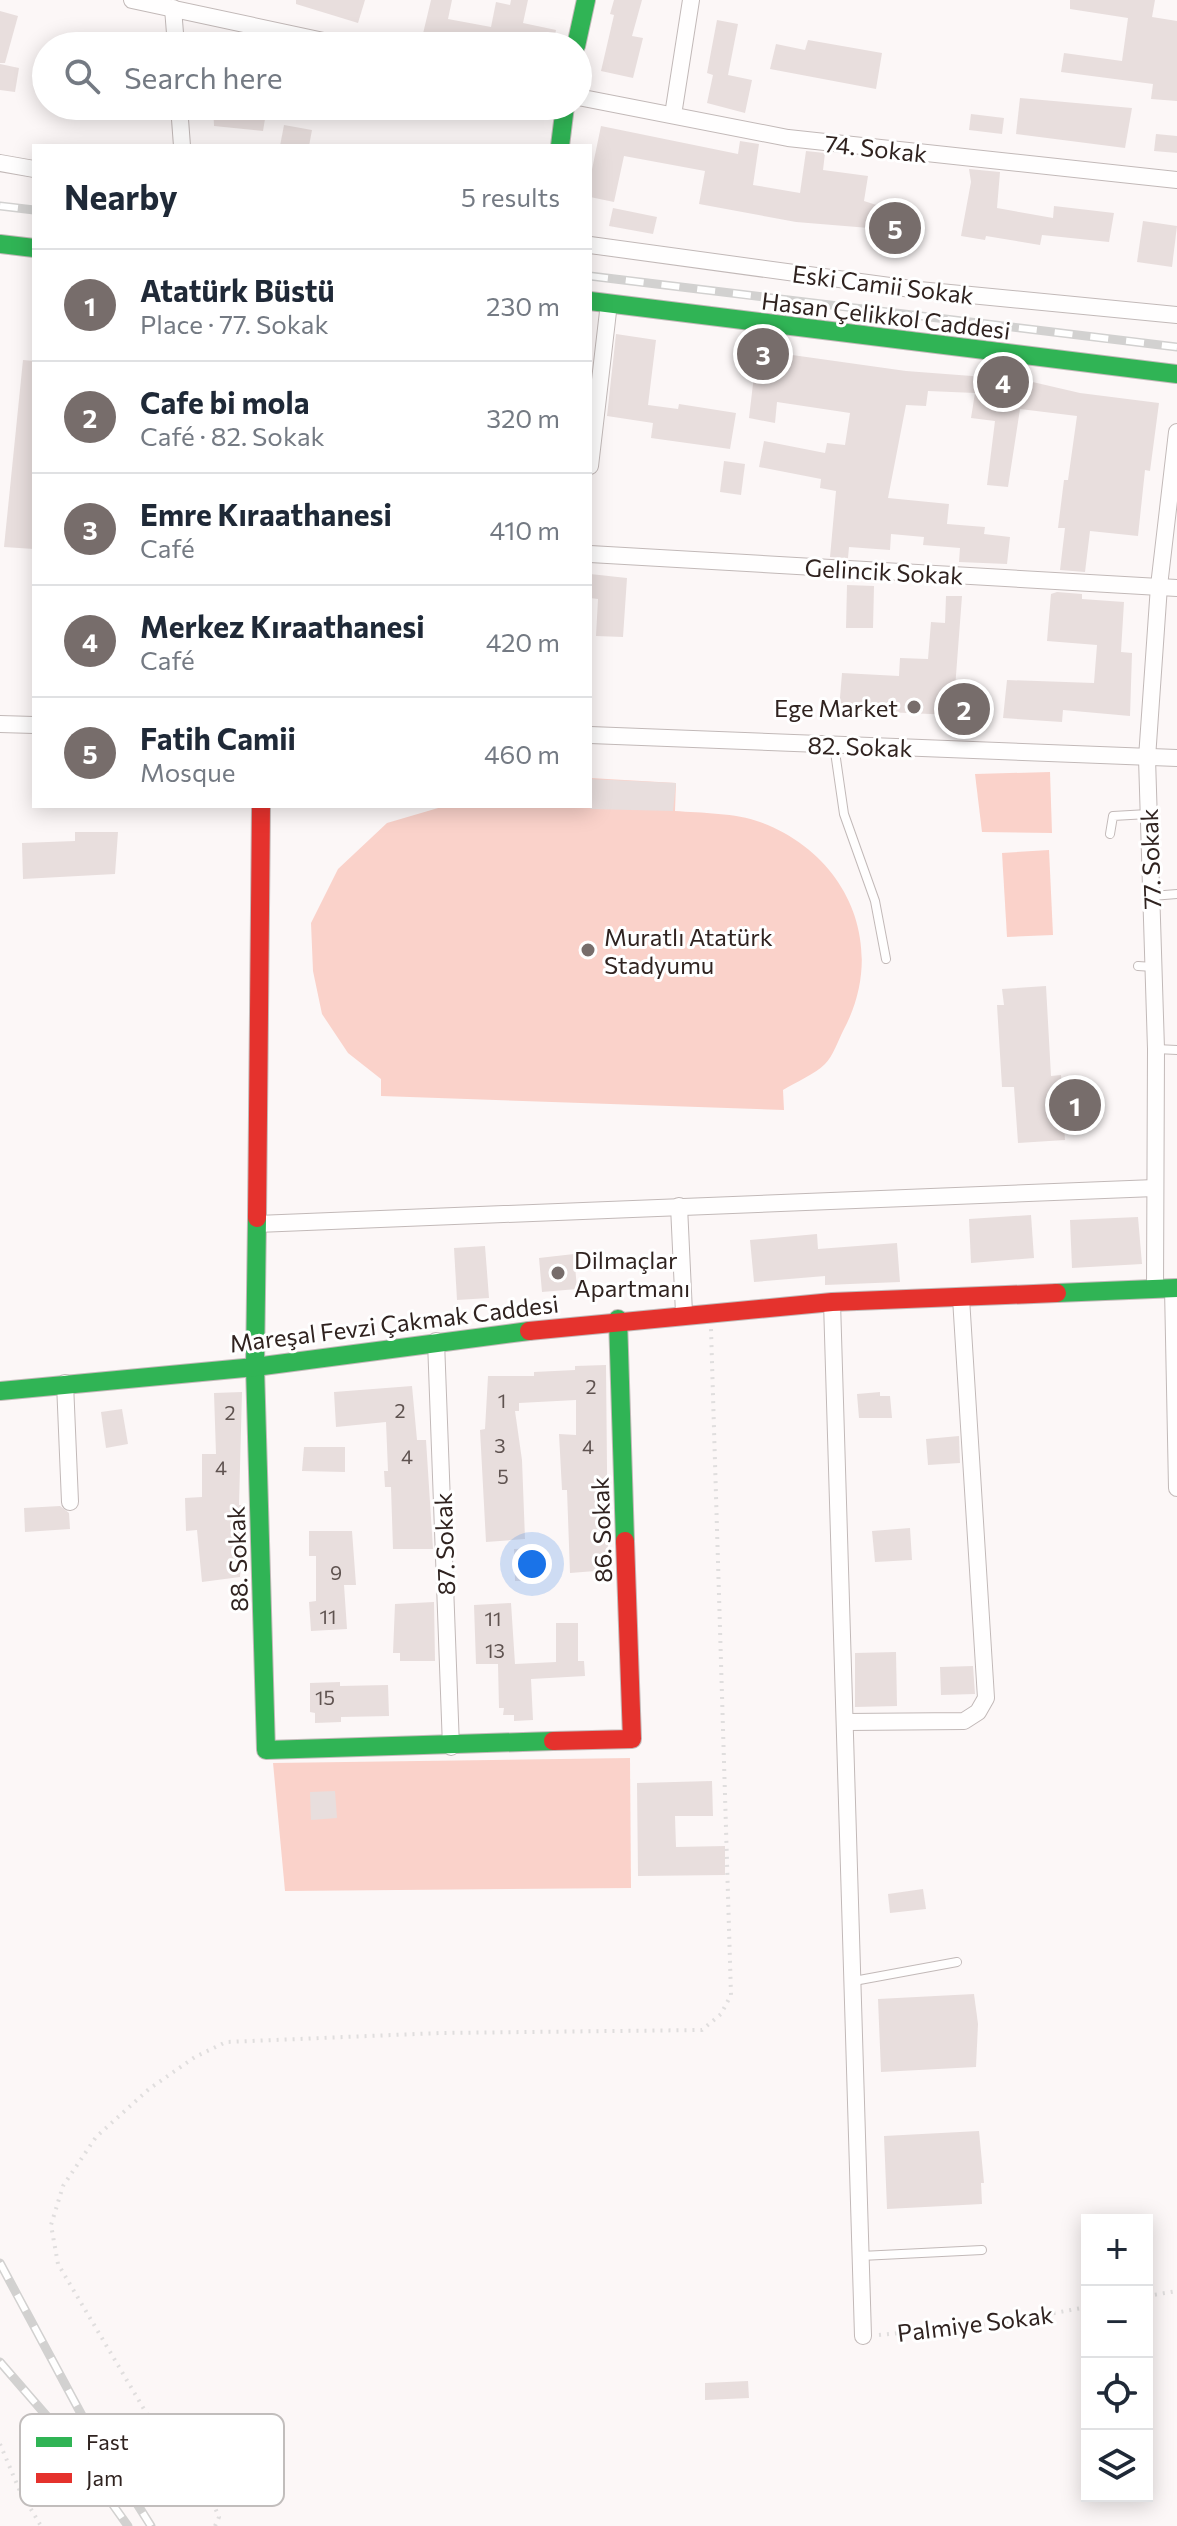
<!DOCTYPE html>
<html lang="en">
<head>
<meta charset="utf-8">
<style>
  body { margin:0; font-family:Commissioner,sans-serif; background:#f6f6f7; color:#1f2937 }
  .controls { position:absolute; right:24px; bottom:24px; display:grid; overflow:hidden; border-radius:0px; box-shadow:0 4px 20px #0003 }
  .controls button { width:72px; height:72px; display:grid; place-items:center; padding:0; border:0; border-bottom:2px solid #e0e1e3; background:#fff; color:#1f2937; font:40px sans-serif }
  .you { position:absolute; left:532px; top:1564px; width:28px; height:28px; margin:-20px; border:6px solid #fff; border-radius:50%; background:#1a73e8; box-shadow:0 0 0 12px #1a73e833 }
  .badge { display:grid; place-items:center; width:52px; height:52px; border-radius:50%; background:#776d6b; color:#fff; font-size:26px; font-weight:700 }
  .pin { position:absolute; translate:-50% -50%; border:4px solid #fff; box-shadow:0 2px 8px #0006 }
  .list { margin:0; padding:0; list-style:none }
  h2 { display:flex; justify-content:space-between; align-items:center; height:104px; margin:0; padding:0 32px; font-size:34px }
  h2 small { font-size:26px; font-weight:400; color:#747a83 }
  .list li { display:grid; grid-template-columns:52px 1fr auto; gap:24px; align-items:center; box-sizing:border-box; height:112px; padding:0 32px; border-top:2px solid #e0e1e3 }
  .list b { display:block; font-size:30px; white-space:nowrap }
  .list p { margin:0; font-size:26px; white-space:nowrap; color:#747a83 }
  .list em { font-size:26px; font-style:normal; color:#747a83 }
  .icon { flex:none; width:44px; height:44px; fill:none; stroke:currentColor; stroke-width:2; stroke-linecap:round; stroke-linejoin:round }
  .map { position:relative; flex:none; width:1177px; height:2526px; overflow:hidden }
  .search { position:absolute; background:#fff; box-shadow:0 4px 20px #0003; left:32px; top:32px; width:560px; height:88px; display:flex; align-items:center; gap:20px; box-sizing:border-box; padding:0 28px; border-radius:44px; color:#747a83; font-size:30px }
  .panel { position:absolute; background:#fff; box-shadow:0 4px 20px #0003; left:32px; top:144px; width:560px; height:664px; border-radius:0px }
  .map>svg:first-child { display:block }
  .green { fill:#fad2ca }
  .building { fill:#e8dedd }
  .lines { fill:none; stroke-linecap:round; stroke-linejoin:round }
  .lane-casing { stroke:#c2b9b8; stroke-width:10 }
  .street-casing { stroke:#c2b9b8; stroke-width:18 }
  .fast-casing { stroke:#c2b9b8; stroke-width:20 }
  .jam-casing { stroke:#c2b9b8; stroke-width:20 }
  .path { stroke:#e0dede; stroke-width:4; stroke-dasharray:2 6; stroke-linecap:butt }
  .lane { stroke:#fffefe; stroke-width:8 }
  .street { stroke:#fffefe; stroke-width:16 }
  .fast { stroke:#30b455; stroke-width:18 }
  .jam { stroke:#e5322d; stroke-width:18 }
  .rail-casing { stroke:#d2d1d0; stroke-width:9 }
  .rail { stroke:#fff; stroke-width:6; stroke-dasharray:18; stroke-linecap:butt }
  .poi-dot { fill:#776d6b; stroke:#fff; stroke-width:3 }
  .labels { text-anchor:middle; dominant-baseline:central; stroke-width:6; stroke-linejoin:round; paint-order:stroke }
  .number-label { font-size:20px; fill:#5f5350 }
  .street-label { font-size:24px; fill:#302320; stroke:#fff }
  .poi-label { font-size:24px; fill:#302320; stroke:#fff; text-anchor:start }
  .key { fill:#fff; stroke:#c1bdbc; stroke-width:2 }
  .key-label { font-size:22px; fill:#302320 }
</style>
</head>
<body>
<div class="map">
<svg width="1177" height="2526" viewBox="0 0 1177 2526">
  <rect width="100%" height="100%" fill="#fcf7f7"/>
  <!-- green -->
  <g class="green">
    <polygon points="1050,772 1052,833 982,832 975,774"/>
    <path d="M590 778 676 783 675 811C701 813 736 813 760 822 849 855 888 948 843 1031 838 1041 833 1056 825 1064 815 1074 796 1082 783 1090L784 1110 381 1096V1079L348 1053 322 1014 313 971 311 923 338 869 387 823 445 806H590Z"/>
    <polygon points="1049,850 1053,935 1007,937 1002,853"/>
    <polygon points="630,1758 631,1888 285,1891 273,1763"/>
  </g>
  <!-- building -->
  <g class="building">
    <polygon points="296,0 365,0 358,23 296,4"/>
    <polygon points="431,0 452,0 448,19 491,27 496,2 510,5 511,0 528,0 523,23 556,30 553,46 438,46 421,42"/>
    <polygon points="614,0 642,0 632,36 643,38 633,78 601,71 614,15 610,14"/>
    <polygon points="1070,0 1155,0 1152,17 1177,21 1177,101 1151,99 1153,84 1061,72 1064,53 1122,61 1128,18 1070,9"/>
    <polygon points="0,11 18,16 5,63 0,63"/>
    <polygon points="717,20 738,24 728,75 752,80 745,113 707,103 713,75 707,73"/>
    <polygon points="808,40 882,53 876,89 770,69 776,44 805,50"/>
    <polygon points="0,64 19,68 15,92 0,90"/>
    <polygon points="1020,98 1132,108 1125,148 1016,134"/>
    <polygon points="213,106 251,106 252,111 266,113 263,131 214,126"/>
    <polygon points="971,114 1004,118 1002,134 969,130"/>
    <polygon points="284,125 312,130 309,146 280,146"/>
    <polygon points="601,126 738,154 740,141 759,144 753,185 800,193 806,151 825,153 823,170 868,176 864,201 923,220 913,250 866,235 869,228 796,222 699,204 705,171 624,156 614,202 590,197 590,179"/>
    <polygon points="1156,134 1177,136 1177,153 1154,151"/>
    <polygon points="969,169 1000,172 997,208 1053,218 1054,206 1114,213 1109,242 1042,235 1040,245 986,236 985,240 961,236 971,182"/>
    <polygon points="613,208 657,217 653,234 609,226"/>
    <polygon points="1143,221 1177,226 1172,267 1137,262"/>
    <polygon points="616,334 656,340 648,405 678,409 679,404 736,413 730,449 651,438 653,423 607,416"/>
    <polygon points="757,350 906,371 1024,380 1080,393 1159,403 1150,471 1145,470 1138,536 1090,531 1085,572 1060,570 1065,528 1058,528 1064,480 1068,480 1077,416 1020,409 1008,487 987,485 995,421 971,418 975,393 928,391 926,406 906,405 888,498 949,504 947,524 985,527 984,534 1010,537 1007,564 959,562 960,548 923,545 924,537 891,534 890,550 849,547 848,558 830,557 836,491 820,488 821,479 759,467 764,441 825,453 827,443 845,445 850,413 777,402 775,423 749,418"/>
    <polygon points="23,360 34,361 34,549 4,547"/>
    <polygon points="724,461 745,464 741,495 720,492"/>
    <polygon points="590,574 627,578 623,637 596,636 598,599 590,598"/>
    <polygon points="847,585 874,586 873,628 846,628"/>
    <polygon points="1057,592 1082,594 1082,599 1124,602 1121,652 1132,653 1130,716 1063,710 1062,722 1003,718 1007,680 1094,683 1097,645 1047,641 1051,594"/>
    <polygon points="946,596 962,596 953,715 839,710 842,673 899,676 900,658 928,659 931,622 945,623"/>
    <polygon points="590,779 676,783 673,811 590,809"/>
    <polygon points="75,832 118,832 115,874 23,879 22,843 75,841"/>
    <polygon points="1046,986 1051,1076 1061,1075 1065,1140 1018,1143 1014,1087 1002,1087 997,1005 1004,1005 1002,989"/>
    <polygon points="1031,1215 1034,1258 971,1263 969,1219"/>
    <polygon points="1138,1217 1142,1264 1072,1268 1070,1220"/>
    <polygon points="817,1234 818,1249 897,1243 900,1282 825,1285 825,1276 754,1282 750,1240"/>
    <polygon points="485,1246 489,1298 457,1300 454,1248"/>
    <polygon points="574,1254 577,1289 542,1292 539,1258"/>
    <polygon points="606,1365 608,1570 570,1573 567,1490 562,1490 559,1434 576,1435 576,1400 519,1403 519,1411 515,1411 522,1460 525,1539 486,1542 480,1430 485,1429 488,1376 534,1376 534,1372 575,1370 575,1366"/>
    <polygon points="412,1386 417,1440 426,1440 433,1549 393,1549 391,1487 385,1487 384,1471 388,1471 386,1422 336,1427 334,1392"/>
    <polygon points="242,1392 239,1505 245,1505 245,1519 240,1577 202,1582 197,1530 186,1531 185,1498 202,1497 202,1454 216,1454 214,1393"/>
    <polygon points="880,1392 880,1396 890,1396 892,1418 859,1418 857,1394"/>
    <polygon points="122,1409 128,1444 106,1448 101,1412"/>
    <polygon points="959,1436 960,1463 928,1465 926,1439"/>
    <polygon points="304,1447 345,1447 345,1472 302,1471"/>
    <polygon points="60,1506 69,1513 70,1529 25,1532 24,1508"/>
    <polygon points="910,1528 912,1560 875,1562 872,1531"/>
    <polygon points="309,1531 352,1531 356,1585 344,1585 347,1629 311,1631 309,1602 316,1601 316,1556 309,1556"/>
    <polygon points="537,1548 538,1581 515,1581 514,1549"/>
    <polygon points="434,1602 435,1661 400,1661 400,1653 393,1653 395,1604"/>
    <polygon points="511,1603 515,1664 556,1662 556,1623 578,1623 578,1661 584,1661 585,1676 531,1679 533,1720 514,1721 514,1715 503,1715 504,1708 499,1708 498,1664 476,1664 474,1605"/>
    <polygon points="896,1652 897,1706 855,1707 855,1653"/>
    <polygon points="973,1666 975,1694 941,1695 940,1667"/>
    <polygon points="340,1682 340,1686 388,1685 389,1716 341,1717 341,1722 315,1723 315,1713 310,1712 310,1683"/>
    <polygon points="712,1781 713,1816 675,1816 676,1847 725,1846 725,1875 638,1876 637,1783"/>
    <polygon points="335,1791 337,1818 311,1820 310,1792"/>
    <polygon points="923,1889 926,1909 890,1913 888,1894"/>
    <polygon points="974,1994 978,2024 976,2067 881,2072 878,1999"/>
    <polygon points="979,2131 984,2183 981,2183 982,2204 887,2209 884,2136"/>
    <polygon points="748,2381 749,2398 705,2400 705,2383"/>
  </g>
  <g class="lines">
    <defs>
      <g id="lane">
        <polyline points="834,745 844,814 875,901 886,959"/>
        <polyline points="1110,834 1113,816 1148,814"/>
        <polyline points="1152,896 1177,894"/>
        <polyline points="1138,966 1153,967"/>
        <polyline points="1156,1049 1177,1050"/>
        <polyline points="854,1981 957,1962"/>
        <polyline points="861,2256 982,2250"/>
      </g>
      <g id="street">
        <polyline points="132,0 347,46"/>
        <polyline points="173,8 176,46"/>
        <polyline points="578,97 788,138 1177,180"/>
        <polyline points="179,106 182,146"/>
        <polyline points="673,115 691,0"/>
        <polyline points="0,163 34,169"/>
        <polyline points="590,245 919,290 1177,315"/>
        <polyline points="590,466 609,303"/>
        <polyline points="590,554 1177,588"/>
        <polyline points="0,724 34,725"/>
        <polyline points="590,735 1177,758"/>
        <polyline points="679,1206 684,1313"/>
        <polyline points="257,1224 1155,1188"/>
        <polyline points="1173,1288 1177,1488"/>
        <polyline points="1155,1289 1156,1049 1147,758 1159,586 1177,432"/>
        <polyline points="832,1302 863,2336"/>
        <polyline points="436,1341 451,1747"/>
        <polyline points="65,1383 70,1502"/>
        <polyline points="847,1722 964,1721 978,1712 986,1698 961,1298"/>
      </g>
      <g id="fast">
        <polyline points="576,46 586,0"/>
        <polyline points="560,146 565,106"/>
        <polyline points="0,244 34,248"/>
        <polyline points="590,301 1177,374"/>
        <polyline points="257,1218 255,1367 266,1750 553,1741"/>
        <polyline points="1057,1293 1177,1288"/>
        <polyline points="618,1319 625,1541"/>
        <polyline points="0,1391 255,1367 529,1331"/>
      </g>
      <g id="jam">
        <polyline points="257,1218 261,806"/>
        <polyline points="529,1331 832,1302 1057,1293"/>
        <polyline points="553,1741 632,1739 625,1541"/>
      </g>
    </defs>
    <!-- lane casing -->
    <use href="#lane" class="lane-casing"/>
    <!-- street casing -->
    <use href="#street" class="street-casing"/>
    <!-- fast casing -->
    <use href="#fast" class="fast-casing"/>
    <!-- jam casing -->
    <use href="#jam" class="jam-casing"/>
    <!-- path -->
    <g class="path">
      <polyline points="1147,2296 1177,2291"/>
      <polyline points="879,2335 1000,2323 1087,2307"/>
      <polyline points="0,2444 19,2489 41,2526"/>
      <polyline points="215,2526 219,2517 200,2473 154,2426 58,2264 51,2225 63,2186 96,2137 149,2089 195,2057 226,2042 441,2033 702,2030 721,2014 731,1995 711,1329"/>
    </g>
    <!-- lane -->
    <use href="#lane" class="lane"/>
    <!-- street -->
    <use href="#street" class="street"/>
    <!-- fast -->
    <use href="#fast" class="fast"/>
    <!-- jam -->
    <use href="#jam" class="jam"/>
    <defs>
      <g id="rail">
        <polyline points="0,206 34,210"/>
        <polyline points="590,276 1177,347"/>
        <polyline points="0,2263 86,2423 151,2526"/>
        <polyline points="0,2362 64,2436 128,2526"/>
      </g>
    </defs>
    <!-- rail casing -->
    <use href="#rail" class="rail-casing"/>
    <!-- rail -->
    <use href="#rail" class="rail"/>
  </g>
  <!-- markers -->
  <g class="poi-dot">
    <circle cx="914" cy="707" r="8"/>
    <circle cx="588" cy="950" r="8"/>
    <circle cx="558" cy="1273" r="8"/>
  </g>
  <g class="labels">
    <!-- number labels -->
    <g class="number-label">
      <text x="591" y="1386">2</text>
      <text x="502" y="1400">1</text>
      <text x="400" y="1410">2</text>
      <text x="230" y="1412">2</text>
      <text x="500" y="1445">3</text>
      <text x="588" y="1446">4</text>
      <text x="407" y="1456">4</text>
      <text x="221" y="1467">4</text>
      <text x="503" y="1476">5</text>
      <text x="336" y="1572">9</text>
      <text x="328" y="1616">11</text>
      <text x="493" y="1618">11</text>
      <text x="495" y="1650">13</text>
      <text x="325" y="1697">15</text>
    </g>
    <!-- street labels -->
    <g class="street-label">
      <text transform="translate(876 148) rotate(6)">74. Sokak</text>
      <text transform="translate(883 284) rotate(7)">Eski Camii Sokak</text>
      <text transform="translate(886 315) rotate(7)">Hasan Çelikkol Caddesi</text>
      <text transform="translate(884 571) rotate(3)">Gelincik Sokak</text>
      <text transform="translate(860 746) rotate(2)">82. Sokak</text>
      <text transform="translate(1150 859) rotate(-92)">77. Sokak</text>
      <text transform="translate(394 1323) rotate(-7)">Mareşal Fevzi Çakmak Caddesi</text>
      <text transform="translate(601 1530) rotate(-92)">86. Sokak</text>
      <text transform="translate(444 1544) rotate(-92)">87. Sokak</text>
      <text transform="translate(237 1559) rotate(-92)">88. Sokak</text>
      <text transform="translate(975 2323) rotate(-7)">Palmiye Sokak</text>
    </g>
    <!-- poi labels -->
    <g class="poi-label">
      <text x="898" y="707" text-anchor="end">Ege Market</text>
      <text x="604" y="936">Muratlı Atatürk<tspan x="604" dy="28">Stadyumu</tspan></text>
      <text x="574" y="1259">Dilmaçlar<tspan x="574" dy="28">Apartmanı</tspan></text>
    </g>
  </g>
  <!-- legend -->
  <rect x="20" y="2414" width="264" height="92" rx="12" class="key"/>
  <rect x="36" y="2437" width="36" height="10" fill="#30b455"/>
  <rect x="36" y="2473" width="36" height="10" fill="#e5322d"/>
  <g class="key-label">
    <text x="86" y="2450">Fast</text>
    <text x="86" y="2486">Jam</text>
  </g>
</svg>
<div class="controls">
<button>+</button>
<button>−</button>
<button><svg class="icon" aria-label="locate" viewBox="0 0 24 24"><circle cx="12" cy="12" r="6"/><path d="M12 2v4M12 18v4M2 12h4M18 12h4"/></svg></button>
<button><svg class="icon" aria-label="layers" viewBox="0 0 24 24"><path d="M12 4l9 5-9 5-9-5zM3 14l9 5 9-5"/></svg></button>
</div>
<div class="you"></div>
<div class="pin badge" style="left:1075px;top:1105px">1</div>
<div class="pin badge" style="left:964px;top:709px">2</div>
<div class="pin badge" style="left:763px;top:354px">3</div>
<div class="pin badge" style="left:1003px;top:382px">4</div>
<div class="pin badge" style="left:895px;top:228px">5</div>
<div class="search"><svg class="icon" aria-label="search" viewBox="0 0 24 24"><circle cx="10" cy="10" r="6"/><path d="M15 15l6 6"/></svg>Search here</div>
<section class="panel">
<h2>Nearby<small>5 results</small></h2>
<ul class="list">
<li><span class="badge">1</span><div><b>Atatürk Büstü</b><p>Place · 77. Sokak</p></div><em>230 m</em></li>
<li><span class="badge">2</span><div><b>Cafe bi mola</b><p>Café · 82. Sokak</p></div><em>320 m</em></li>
<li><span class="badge">3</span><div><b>Emre Kıraathanesi</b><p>Café</p></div><em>410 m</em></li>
<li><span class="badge">4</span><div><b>Merkez Kıraathanesi</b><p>Café</p></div><em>420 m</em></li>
<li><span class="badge">5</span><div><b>Fatih Camii</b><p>Mosque</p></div><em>460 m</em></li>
</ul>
</section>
</div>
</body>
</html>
